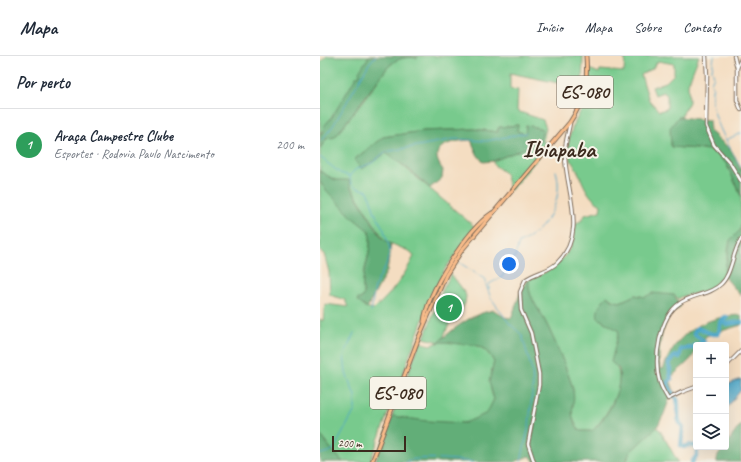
<!DOCTYPE html>
<html lang="pt">
<head>
<meta charset="utf-8">
<style>
  body { margin:0; font-family:Caveat,sans-serif; background:#f2f2f3; color:#1f2937 }
  .controls { position:absolute; right:12px; bottom:12px; display:grid; overflow:hidden; border-radius:4px; box-shadow:0 4px 16px #0002 }
  .controls button { width:36px; height:36px; display:grid; place-items:center; padding:0; border:0; border-bottom:1px solid #e0e1e3; background:#fff; color:#1f2937; font:20px sans-serif }
  .scale { position:absolute; left:12px; bottom:10px; width:74px; box-sizing:border-box; padding-left:4px; border:2px solid #3b2a1e; border-top:0; font-size:11px; line-height:14px; white-space:nowrap; color:#3b2a1e; -webkit-text-stroke:3px #f7f3e8; paint-order:stroke }
  .you { position:absolute; left:189px; top:208px; width:14px; height:14px; margin:-10px; border:3px solid #fff; border-radius:50%; background:#1a73e8; box-shadow:0 0 0 6px #1a73e833 }
  .badge { display:grid; place-items:center; width:26px; height:26px; border-radius:50%; background:#2563eb; color:#fff; font-size:13px; font-weight:700 }
  .pin { position:absolute; translate:-50% -50%; border:2px solid #fff; box-shadow:0 1px 4px #0006 }
  .list { margin:0; padding:0; list-style:none }
  h2 { display:flex; justify-content:space-between; align-items:center; height:52px; margin:0; padding:0 16px; font-size:17px }
  h2 small { font-size:13px; font-weight:400; color:#747a83 }
  .list li { display:grid; grid-template-columns:26px 1fr auto; gap:12px; align-items:center; box-sizing:border-box; height:72px; padding:0 16px; border-top:1px solid #e0e1e3 }
  .list b { display:block; font-size:15px; white-space:nowrap }
  .list p { margin:0; font-size:13px; white-space:nowrap; color:#747a83 }
  .list em { font-size:13px; font-style:normal; color:#747a83 }
  .icon { flex:none; width:22px; height:22px; fill:none; stroke:currentColor; stroke-width:2; stroke-linecap:round; stroke-linejoin:round }
  .map { position:relative; flex:none; width:421px; height:406px; overflow:hidden }
  header { display:flex; align-items:center; gap:24px; box-sizing:border-box; height:56px; padding:0 20px; background:#fff; border-bottom:1px solid #e0e1e3 }
  header strong { font-size:19px }
  nav { display:flex; gap:22px; margin-inline-start:auto; font-size:14px }
  main { display:flex }
  aside { flex:1; background:#fff }
  .map>svg:first-child { display:block }
  .green { fill:#78ca8d; stroke:#5a7a56; fill-rule:evenodd }
  .forest { fill:#62ae78; stroke:#4e6c4b }
  .water { fill:#4aa5c8; stroke:#426873 }
  .lines { fill:none; stroke-linecap:round; stroke-linejoin:round }
  .stream { stroke:#4aa5c8; stroke-width:1 }
  .river { stroke:#4aa5c8; stroke-width:4.5 }
  .minor-casing { stroke:#7c6957; stroke-width:4.5 }
  .major-casing { stroke:#7c6957; stroke-width:5 }
  .minor { stroke:#fff; stroke-width:2.5 }
  .major { stroke:#f9bc8a; stroke-width:3 }
  .labels { text-anchor:middle; dominant-baseline:central; stroke-width:4; stroke-linejoin:round; paint-order:stroke }
  .shield { fill:#f7f3e8; stroke:#73665b; stroke-width:1 }
  .shield-label { font-size:18px; font-weight:bold; fill:#3b2a1e }
  .district-label { font-size:23px; font-weight:bold; fill:#3b2a1e; stroke:#f7f3e8 }
</style>
</head>
<body>
<header>
<strong>Mapa</strong>
<nav><a>Início</a><a>Mapa</a><a>Sobre</a><a>Contato</a></nav>
</header>
<main>
<aside>
<h2>Por perto<small></small></h2>
<ul class="list">
<li><span class="badge" style="background:#2e9e5b">1</span><div><b>Araça Campestre Clube</b><p>Esportes · Rodovia Paulo Nascimento</p></div><em>200 m</em></li>
</ul>
</aside>
<div class="map">
<svg width="421" height="406" viewBox="0 0 421 406">
  <rect width="100%" height="100%" fill="#f7f3e8"/>
  <filter id="ink" filterUnits="userSpaceOnUse"><feTurbulence type="fractalNoise" baseFrequency=".025" numOctaves="2"/><feDisplacementMap in="SourceGraphic" scale="8" xChannelSelector="R" yChannelSelector="G"/><feConvolveMatrix kernelMatrix="1 2 1 2 8 2 1 2 1" color-interpolation-filters="sRGB"/></filter>
  <filter id="wash" filterUnits="userSpaceOnUse"><feTurbulence type="fractalNoise" baseFrequency=".012" numOctaves="4" result="noise"/><feDisplacementMap in="SourceGraphic" scale="16" xChannelSelector="R" yChannelSelector="G"/><feGaussianBlur stdDeviation="0.9" result="paint"/><feColorMatrix in="noise" values="0 0 0 0 0 0 0 0 0 0 0 0 0 0 0 0 0 1.4 0 .05"/><feComposite in="paint" operator="in"/></filter>
  <g filter="url(#wash)">
    <rect width="100%" height="100%" fill="#f4ddc1"/>
    <!-- green -->
    <g class="green">
      <polygon points="7,0 49,0 40,19 0,78 0,6"/>
      <path d="M90 0 97 2 99 0H263L262 32 190 17V33L198 34 197 55 223 64 226 72 223 85 229 89 190 135 185 117 174 109 173 105 220 86 223 73 206 69V78L197 75 198 69 180 71 178 72V76L154 73 103 75 63 81 35 103V105L42 113 66 97 74 102 156 172 125 213 109 247 50 406H23L11 393 0 378V263L3 265 5 248 28 251 25 244 10 239 9 216 4 198 0 195V126L33 162 49 174C55 196 37 220 45 238L41 243 44 251 54 253C71 238 84 221 94 200L91 196 65 185 29 128 10 122 0 115V93L6 83 15 81 45 43 67 12 76 4Z"/>
      <path d="M305 0H379L368 28 369 46 361 61H358L351 91 391 94 406 107 421 140V170L420 174 410 184 404 220 389 234 361 241 359 243 354 239 325 241 315 239 300 246H295L287 240 278 262 299 275 295 309C309 326 285 363 272 375H260C246 357 256 352 253 334 251 324 246 314 243 305 237 291 231 276 224 263 216 249 207 239 209 223 227 218 244 206 252 188 254 182 255 173 256 167L261 165 265 159 280 155 281 149C270 143 264 131 260 120 257 112 248 103 248 95 247 73 262 58 267 38 269 30 268 21 269 13L279 17 280 14 304 16ZM338 5 354 8V18L346 26 332 31 335 39 343 36 347 39V53L339 55 329 44 321 19 332 13Z"/>
      <path d="M131 218 144 235 146 240 145 247 136 265 131 264 121 286C126 285 132 287 137 287 156 290 163 287 174 306 170 319 168 330 174 343 172 347 170 354 167 357 148 376 96 364 72 360L100 286 110 289 120 286 104 282 122 235Z"/>
      <polygon points="336,371 340,374 358,406 306,406 310,396"/>
    </g>
    <!-- forest -->
    <g class="forest">
      <path d="M49 0H99L97 2C83 0 76 3 67 12L15 81 6 83 0 93V78L3 76 4 70 12 61 36 21 40 19 39 16Z"/>
      <polygon points="358,61 389,64 390,75 411,94 421,114 421,140 406,107 391,94 351,91 350,72"/>
      <path d="M198 69 197 75 205 78 206 69 223 73 220 86 173 105 163 106 157 98 151 84C131 85 105 90 123 114L122 122 110 132 87 112 66 97 42 113 35 105V103L63 81 103 75 154 73 178 76V72L180 71Z"/>
      <path d="M0 115 15 124H29L31 132 62 182 71 188 67 215 47 252 37 245 38 243H41L44 238C38 220 55 196 49 175L33 162 6 134 0 126Z"/>
      <polygon points="421,170 421,240 404,220 410,184 420,174"/>
      <path d="M209 223C207 239 216 249 224 263 231 276 237 291 243 305 246 314 251 324 253 334 256 352 246 357 260 375H272C288 361 302 335 299 313L291 306 299 275 278 262C276 253 281 247 287 240L291 244 300 246 315 239 325 241 332 237 354 239 361 250C357 253 353 257 350 260 341 271 337 299 340 312L343 313C346 307 348 300 352 294 367 270 394 260 421 259V269L386 280 380 289H376C376 305 359 311 350 323L355 338 349 344 344 358 337 371 310 396 306 406H214V404L209 400 195 406H55L72 360 107 365 145 367 167 357 174 343 169 326 174 306C165 289 157 288 139 288 131 287 125 285 117 287 135 272 150 258 174 254L184 261 191 262C196 252 200 230 209 223Z"/>
      <polygon points="421,368 421,406 397,406 397,401"/>
      <polygon points="0,378 11,393 23,406 0,406"/>
    </g>
    <!-- water -->
    <polygon class="water" points="421,323 421,334 406,353 406,329"/>
    <g class="lines">
      <!-- stream -->
      <g class="stream">
        <path d="M394 0 392 14 394 20 391 27 393 30C386 54 409 90 421 111"/>
        <polyline points="406,84 421,77"/>
        <polyline points="0,86 13,70 50,6 56,0"/>
        <polyline points="0,101 20,117 30,120"/>
        <polyline points="137,205 166,224 166,229 171,242 189,267 202,279 212,315 213,328 209,369 201,406"/>
        <path d="M169 233V228L182 221 195 200 199 187C226 175 245 144 236 115"/>
        <path d="M51 256 55 230 67 207 70 193 64 174 55 157 48 135C37 131 30 133 30 119L36 113 52 107 65 96 135 83 166 85 206 77"/>
        <polyline points="0,398 9,396 14,393 35,354 35,340 26,317 24,300 34,277"/>
        <path d="M85 406C93 399 141 404 153 406"/>
      </g>
      <!-- river -->
      <g class="river">
        <path d="M378 289 384 285 374 278 377 272 392 278H398C402 273 397 266 404 261H407L404 266 406 268 421 266"/>
        <polyline points="354,340 347,327 351,323 349,307 355,300 359,302 361,293 372,292 376,289"/>
        <path d="M357 343C360 352 355 364 363 371L361 390 364 391 369 389 376 390"/>
        <polyline points="372,406 377,399 377,391"/>
      </g>
    </g>
  </g>
  <g filter="url(#ink)">
    <g class="lines">
      <defs>
        <g id="minor">
          <polyline points="386,0 387,20 386,70 394,89 410,107 421,125"/>
          <polyline points="414,0 417,12 417,44 421,54"/>
          <polyline points="417,12 421,3"/>
          <polyline points="406,310 421,295"/>
          <path d="M376 331 362 336 348 343C345 338 342 333 340 327 333 304 339 261 360 247 373 238 390 239 401 228 412 218 412 197 421 183"/>
          <path d="M214 406 208 388 219 329V318L211 277 201 254 200 236 205 224C215 216 228 216 237 207 268 177 246 136 245 100 244 89 248 78 250 67"/>
        </g>
        <g id="major">
          <path d="M104 266C107 236 147 174 172 157"/>
          <path d="M52 406 99 281 126 219 142 194 250 66C265 43 268 27 266 0"/>
        </g>
      </defs>
      <!-- minor casing -->
      <use href="#minor" class="minor-casing"/>
      <!-- major casing -->
      <use href="#major" class="major-casing"/>
      <!-- minor -->
      <use href="#minor" class="minor"/>
      <!-- major -->
      <use href="#major" class="major"/>
    </g>
  </g>
  <g class="labels">
    <!-- shield labels -->
    <g class="shield">
      <rect x="237" y="20" width="56" height="32" rx="3"/>
      <rect x="50" y="321" width="56" height="32" rx="3"/>
    </g>
    <g class="shield-label">
      <text x="265" y="36">ES-080</text>
      <text x="78" y="337">ES-080</text>
    </g>
    <!-- district labels -->
    <g class="district-label">
      <text x="239" y="93">Ibiapaba</text>
    </g>
  </g>
</svg>
<div class="controls">
<button>+</button>
<button>−</button>
<button><svg class="icon" aria-label="layers" viewBox="0 0 24 24"><path d="M12 4l9 5-9 5-9-5zM3 14l9 5 9-5"/></svg></button>
</div>
<div class="scale">200 m</div>
<div class="you"></div>
<div class="pin badge" style="left:129px;top:252px;background:#2e9e5b">1</div>
</div>
</main>
</body>
</html>
